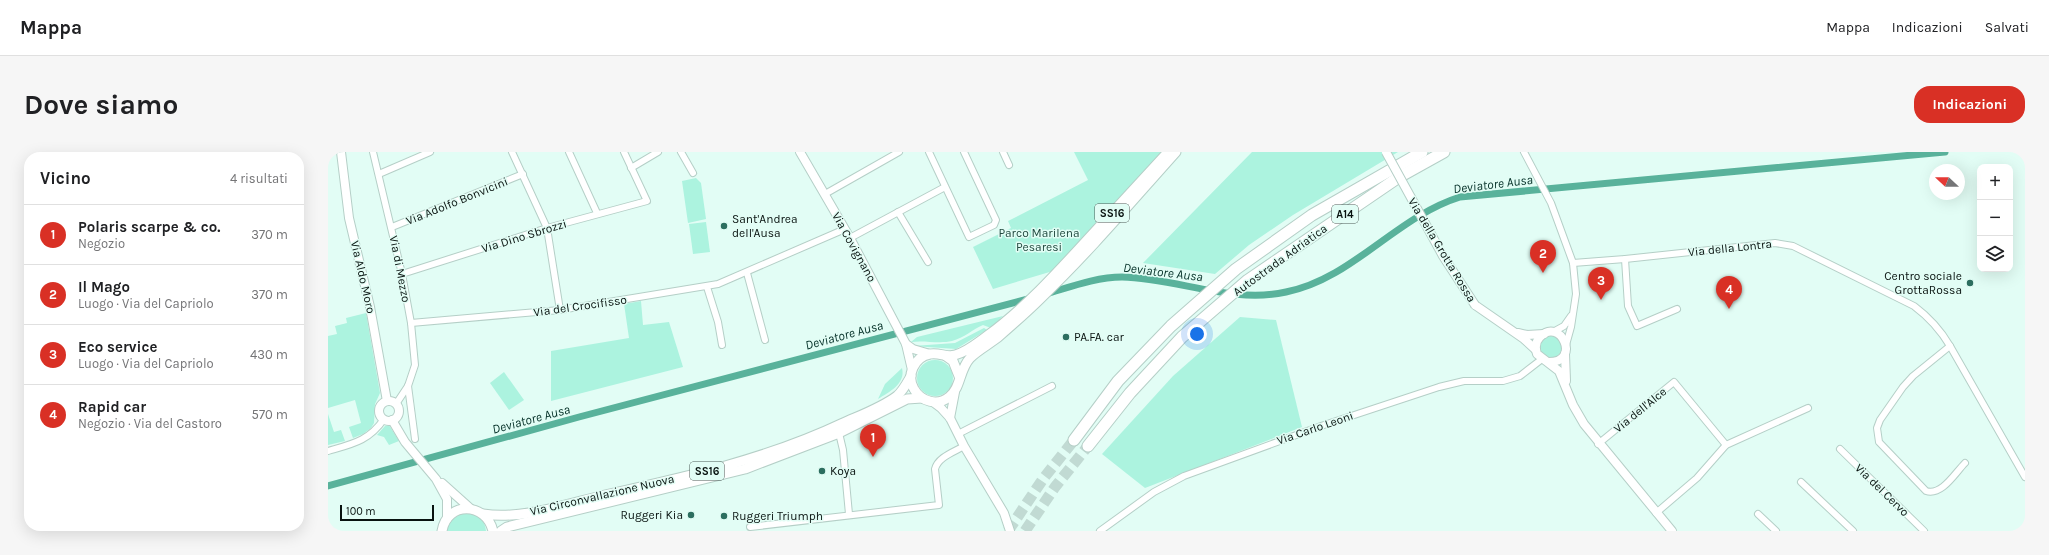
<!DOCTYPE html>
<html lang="it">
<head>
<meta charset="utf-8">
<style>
  body { margin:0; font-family:Karla,sans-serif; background:#f6f6f6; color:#202124 }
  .controls { position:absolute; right:12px; top:12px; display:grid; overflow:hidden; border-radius:8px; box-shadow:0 4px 16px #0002 }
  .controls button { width:36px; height:36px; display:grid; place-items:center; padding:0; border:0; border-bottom:1px solid #e0e0e0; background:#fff; color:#202124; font:20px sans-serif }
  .compass { position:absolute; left:1601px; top:12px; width:36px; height:36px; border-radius:50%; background:#fff; box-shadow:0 4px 16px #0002; rotate:292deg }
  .scale { position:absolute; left:12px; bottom:10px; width:94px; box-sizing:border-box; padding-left:4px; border:2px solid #091310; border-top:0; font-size:11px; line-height:14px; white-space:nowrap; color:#091310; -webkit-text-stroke:3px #e2fdf5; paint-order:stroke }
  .you { position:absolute; left:869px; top:182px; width:14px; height:14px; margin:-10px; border:3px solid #fff; border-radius:50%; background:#1a73e8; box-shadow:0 0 0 6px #1a73e833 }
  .badge { display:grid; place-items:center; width:26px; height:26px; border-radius:50%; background:#d93025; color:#fff; font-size:13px; font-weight:700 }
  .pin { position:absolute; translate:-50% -33px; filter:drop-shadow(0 1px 2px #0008) }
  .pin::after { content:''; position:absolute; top:21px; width:14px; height:12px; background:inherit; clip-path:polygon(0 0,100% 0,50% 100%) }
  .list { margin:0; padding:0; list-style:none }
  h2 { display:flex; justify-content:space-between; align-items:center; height:52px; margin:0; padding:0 16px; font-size:17px }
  h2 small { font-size:13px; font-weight:400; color:#757577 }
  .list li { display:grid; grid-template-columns:26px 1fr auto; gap:12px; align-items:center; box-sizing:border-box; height:60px; padding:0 16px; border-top:1px solid #e0e0e0 }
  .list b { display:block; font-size:15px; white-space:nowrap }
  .list p { margin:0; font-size:13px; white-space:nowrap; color:#757577 }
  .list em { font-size:13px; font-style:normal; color:#757577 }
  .icon { flex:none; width:22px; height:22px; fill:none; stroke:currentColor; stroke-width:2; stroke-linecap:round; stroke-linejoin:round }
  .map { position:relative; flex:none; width:1697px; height:379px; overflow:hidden; border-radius:16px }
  header { display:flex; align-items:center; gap:24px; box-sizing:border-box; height:56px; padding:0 20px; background:#fff; border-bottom:1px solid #e0e0e0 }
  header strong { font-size:19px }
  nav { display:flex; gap:22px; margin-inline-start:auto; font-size:14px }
  .intro { display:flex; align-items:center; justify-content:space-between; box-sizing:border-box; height:96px; padding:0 24px }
  h1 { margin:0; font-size:28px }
  .button { padding:10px 18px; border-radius:16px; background:#d93025; color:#fff; font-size:14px; font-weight:700 }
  main { display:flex; gap:24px; padding:0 24px }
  aside { flex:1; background:#fff; border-radius:16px; box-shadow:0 4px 16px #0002 }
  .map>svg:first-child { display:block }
  .green { fill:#acf3df }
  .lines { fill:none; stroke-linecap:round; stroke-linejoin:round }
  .stream { stroke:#418271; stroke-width:2 }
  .canal { stroke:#59b29b; stroke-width:7 }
  .highway-tunnel { stroke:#c1dad3; stroke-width:11; stroke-dasharray:11 5.5; stroke-linecap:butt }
  .street-casing { stroke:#b5cfc7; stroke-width:8 }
  .secondary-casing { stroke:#b5cfc7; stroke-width:10 }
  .primary-casing { stroke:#b5cfc7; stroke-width:11 }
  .highway-casing { stroke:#b5cfc7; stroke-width:13 }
  .street { stroke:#fff; stroke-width:6 }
  .secondary { stroke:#fff; stroke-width:8 }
  .primary { stroke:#fff; stroke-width:9 }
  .highway { stroke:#fff; stroke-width:11 }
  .secondary-bridge-casing { stroke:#b5cfc7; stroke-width:10; stroke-linecap:butt }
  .secondary-bridge { stroke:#fff; stroke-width:8 }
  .poi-dot { fill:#2c6e5f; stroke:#e2fdf5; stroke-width:1.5 }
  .labels { text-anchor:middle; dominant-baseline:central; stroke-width:3; stroke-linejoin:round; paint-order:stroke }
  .shield { fill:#e2fdf5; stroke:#4a5955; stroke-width:1 }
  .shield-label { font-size:11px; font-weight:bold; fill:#091310 }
  .street-label { font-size:12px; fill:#091310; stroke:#e2fdf5 }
  .poi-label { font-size:12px; fill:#091310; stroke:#e2fdf5; text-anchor:start }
  .park-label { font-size:12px; fill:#21493f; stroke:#e2fdf5 }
  .water-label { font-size:13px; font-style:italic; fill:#053128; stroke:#e2fdf5 }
</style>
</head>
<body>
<header>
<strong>Mappa</strong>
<nav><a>Mappa</a><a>Indicazioni</a><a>Salvati</a></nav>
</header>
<div class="intro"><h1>Dove siamo</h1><a class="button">Indicazioni</a></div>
<main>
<aside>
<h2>Vicino<small>4 risultati</small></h2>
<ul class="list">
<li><span class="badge">1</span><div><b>Polaris scarpe &amp; co.</b><p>Negozio</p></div><em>370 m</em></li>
<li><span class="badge">2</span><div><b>Il Mago</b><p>Luogo · Via del Capriolo</p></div><em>370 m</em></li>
<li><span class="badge">3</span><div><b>Eco service</b><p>Luogo · Via del Capriolo</p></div><em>430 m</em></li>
<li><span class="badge">4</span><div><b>Rapid car</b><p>Negozio · Via del Castoro</p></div><em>570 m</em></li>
</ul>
</aside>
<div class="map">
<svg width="1697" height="379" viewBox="0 0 1697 379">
  <rect width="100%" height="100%" fill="#e2fdf5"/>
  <!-- green -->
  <g class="green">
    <polygon points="746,0 835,0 725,119 665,137 645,95 683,76 680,69 760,28"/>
    <polygon points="924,0 1070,0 965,63 921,93 887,122 815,111"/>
    <polygon points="368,26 373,31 378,67 360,71 354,29"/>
    <polygon points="378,70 382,100 365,102 361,72"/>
    <polygon points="313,149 315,173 341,170 355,215 223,249 223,199 301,186 296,152"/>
    <polygon points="38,161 52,241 47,252 46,271 43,276 35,282 25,286 21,275 33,271 27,248 0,256 0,184 9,182 7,174 19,171 18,166"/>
    <path d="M675 164 663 176 655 173C645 177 636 186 624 189 611 192 596 188 583 190L589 185Z"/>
    <polygon points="912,165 948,168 974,275 817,336 774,302 845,224"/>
    <polygon points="656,176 659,178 628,197 585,194 627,191"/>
    <circle cx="1223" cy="195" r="11"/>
    <circle cx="607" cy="226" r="18"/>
    <path d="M574 216C578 232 561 240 550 247L557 232Z"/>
    <polygon points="176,220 196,248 181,258 162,231"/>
    <polygon points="0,262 6,280 13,278 17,289 0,293"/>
    <polygon points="61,273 71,289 61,293 56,285 49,283 57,274"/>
    <path d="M140 360C150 364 157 367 158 379H119C121 367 129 363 140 360Z"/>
  </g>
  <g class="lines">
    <!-- stream -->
    <polyline class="stream" points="0,373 8,379"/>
    <!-- canal -->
    <g class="canal">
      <path d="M718 142C742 135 768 125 794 125 849 126 903 152 958 140 1024 127 1068 65 1132 45L1617 0"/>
      <polyline points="0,334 251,265 704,146"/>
    </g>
    <!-- highway-tunnel -->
    <g class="highway-tunnel">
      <polyline points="680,379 715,327 746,288"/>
      <polyline points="697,379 727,335 760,294"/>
    </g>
    <defs>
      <g id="street">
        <polyline points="45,0 74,122 83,171 87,213 80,234 68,252"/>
        <polyline points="184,0 219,76 232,158"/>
        <polyline points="241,0 269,61"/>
        <polyline points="353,0 365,21"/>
        <polyline points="601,0 641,85 666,73 668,68 636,0"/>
        <polyline points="675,0 681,13"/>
        <polyline points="1196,0 1223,51 1245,111 1248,142 1243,175 1238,193"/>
        <polyline points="303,16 330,0"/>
        <polyline points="51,22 102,0"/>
        <polyline points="497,42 571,0"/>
        <polyline points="570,60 600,110"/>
        <polyline points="64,75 195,22"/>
        <polyline points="522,86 617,35"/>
        <polyline points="1297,107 1300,154 1309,174 1349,157"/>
        <path d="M1245 111 1297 107 1447 91 1465 94 1586 154C1602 166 1612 177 1622 194L1697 325"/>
        <polyline points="419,121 437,188"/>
        <polyline points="74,122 219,76 319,49 296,0"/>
        <polyline points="379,135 390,170 394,193"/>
        <polyline points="83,171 232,158 390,132 517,77"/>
        <polyline points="1225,180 1236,174 1243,164"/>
        <path d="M1622 194 1585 224 1575 235 1552 268 1549 276 1551 290 1598 339C1614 344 1627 321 1637 311"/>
        <polyline points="80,234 87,287"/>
        <polyline points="511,281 515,298 521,362"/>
        <polyline points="630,282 724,234"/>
        <polyline points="1270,292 1346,230 1398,293"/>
        <polyline points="1512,297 1596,379"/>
        <path d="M0 299C24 292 41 289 56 267"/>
        <polyline points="1473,330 1525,379"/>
        <polyline points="1328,361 1369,326 1398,293 1480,256"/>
        <polyline points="1430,362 1448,379"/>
        <path d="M422 375 611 353 607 317C610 305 626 300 636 294"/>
        <polyline points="772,379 826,340 856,324 993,274 1111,235 1136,229 1175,229 1192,224 1214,207"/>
      </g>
      <g id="secondary">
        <polyline points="13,0 21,66 42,155 59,249"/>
        <polyline points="472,0 522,86 578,192 584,218"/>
        <polyline points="1147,153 1196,187 1208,198"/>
        <polyline points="1190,181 1199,183 1216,182"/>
        <polyline points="578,192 585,197 602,202"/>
        <polyline points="1237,202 1238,229"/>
        <path d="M1221 210C1254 210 1232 164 1212 185 1207 190 1207 196 1209 202L1231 219 1245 253 1256 272 1344 379"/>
        <circle cx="61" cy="259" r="10"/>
        <polyline points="605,250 613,256 622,266 636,294 676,361 682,379"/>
        <polyline points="622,266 627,240"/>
        <polyline points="64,268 77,290 108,327 119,347 119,367"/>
        <polyline points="114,331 143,357"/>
      </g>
      <g id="primary">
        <path d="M840 0C813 29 786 59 759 88 728 122 696 157 659 184 649 191 639 200 627 203 619 206 611 200 602 202 586 205 578 224 586 237 593 250 610 254 621 245 633 236 631 218 642 206 650 198 660 193 669 186 684 173 699 160 713 146 761 100 804 49 848 0"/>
        <polyline points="618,204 625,209 631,224"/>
        <path d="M155 362C195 368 238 352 277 343 358 325 439 307 515 271 533 263 553 256 569 244 575 239 579 231 583 224"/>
        <path d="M114 379C119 349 158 350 165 379"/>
        <polyline points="173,379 179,375 417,317 511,281 579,247 594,246"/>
      </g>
      <g id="highway">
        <polyline points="746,288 790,229 843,174 908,117 984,63 1094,0"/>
        <polyline points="760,294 802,241 854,185 920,128 1071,25 1116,0"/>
      </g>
    </defs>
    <!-- street casing -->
    <use href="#street" class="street-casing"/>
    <!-- secondary casing -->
    <use href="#secondary" class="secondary-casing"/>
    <!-- primary casing -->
    <use href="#primary" class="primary-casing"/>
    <!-- highway casing -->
    <use href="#highway" class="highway-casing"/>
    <!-- street -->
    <use href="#street" class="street"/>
    <!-- secondary -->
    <use href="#secondary" class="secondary"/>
    <!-- primary -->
    <use href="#primary" class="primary"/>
    <!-- highway -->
    <use href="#highway" class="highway"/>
    <defs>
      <polyline id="secondary-bridge" points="1058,0 1115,104 1147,153"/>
    </defs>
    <!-- secondary-bridge casing -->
    <use href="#secondary-bridge" class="secondary-bridge-casing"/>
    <!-- secondary-bridge -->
    <use href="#secondary-bridge" class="secondary-bridge"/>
  </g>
  <!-- markers -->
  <g class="poi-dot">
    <circle cx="396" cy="74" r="4"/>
    <circle cx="1642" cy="131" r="4"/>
    <circle cx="738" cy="185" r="4"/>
    <circle cx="494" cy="319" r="4"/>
    <circle cx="363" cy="363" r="4"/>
    <circle cx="396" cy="364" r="4"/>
  </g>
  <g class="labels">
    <!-- shield labels -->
    <g class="shield">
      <rect x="767" y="52" width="34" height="18" rx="3"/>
      <rect x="1004" y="53" width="26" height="18" rx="3"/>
      <rect x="362" y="310" width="34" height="18" rx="3"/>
    </g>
    <g class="shield-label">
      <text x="784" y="61">SS16</text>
      <text x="1017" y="62">A14</text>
      <text x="379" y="319">SS16</text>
    </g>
    <!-- street labels -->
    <g class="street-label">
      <text transform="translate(129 49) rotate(-22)">Via Adolfo Bonvicini</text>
      <text transform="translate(196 84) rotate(-17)">Via Dino Sbrozzi</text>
      <text transform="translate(526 95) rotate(61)">Via Covignano</text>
      <text transform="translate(1402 96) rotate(-6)">Via della Lontra</text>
      <text transform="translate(1114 98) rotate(59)">Via della Grotta Rossa</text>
      <text transform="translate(952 108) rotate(-36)">Autostrada Adriatica</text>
      <text transform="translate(72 117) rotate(79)">Via di Mezzo</text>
      <text transform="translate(35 125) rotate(77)">Via Aldo Moro</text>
      <text transform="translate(252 154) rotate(-8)">Via del Crocifisso</text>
      <text transform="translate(1312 258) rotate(-39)">Via dell'Alce</text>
      <text transform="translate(987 276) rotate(-19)">Via Carlo Leoni</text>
      <text transform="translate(1554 338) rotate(44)">Via del Cervo</text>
      <text transform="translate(274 343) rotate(-13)">Via Circonvallazione Nuova</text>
    </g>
    <!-- poi labels -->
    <g class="poi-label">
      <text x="404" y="67">Sant'Andrea<tspan x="404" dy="14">dell'Ausa</tspan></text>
      <text x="1634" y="124" text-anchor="end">Centro sociale<tspan x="1634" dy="14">GrottaRossa</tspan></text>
      <text x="746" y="185">PA.FA. car</text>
      <text x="502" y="319">Koya</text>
      <text x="355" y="363" text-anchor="end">Ruggeri Kia</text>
      <text x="404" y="364">Ruggeri Triumph</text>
    </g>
    <!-- park labels -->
    <g class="park-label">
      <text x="711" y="81">Parco Marilena<tspan x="711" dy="14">Pesaresi</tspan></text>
    </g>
    <!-- water labels -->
    <g class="water-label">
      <text transform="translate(1165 32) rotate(-7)">Deviatore Ausa</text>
      <text transform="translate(835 120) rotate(7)">Deviatore Ausa</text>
      <text transform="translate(516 183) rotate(-15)">Deviatore Ausa</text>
      <text transform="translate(203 267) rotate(-15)">Deviatore Ausa</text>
    </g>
  </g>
</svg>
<div class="controls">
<button>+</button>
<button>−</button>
<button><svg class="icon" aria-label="layers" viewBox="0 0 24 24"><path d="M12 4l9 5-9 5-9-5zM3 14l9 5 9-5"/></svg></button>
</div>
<svg class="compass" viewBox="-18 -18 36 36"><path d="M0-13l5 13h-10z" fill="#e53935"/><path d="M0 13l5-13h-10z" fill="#757577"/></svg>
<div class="scale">100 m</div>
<div class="you"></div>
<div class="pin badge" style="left:545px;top:305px">1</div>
<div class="pin badge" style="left:1215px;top:121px">2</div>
<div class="pin badge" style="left:1273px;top:148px">3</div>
<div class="pin badge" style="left:1401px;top:157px">4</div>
</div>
</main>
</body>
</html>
